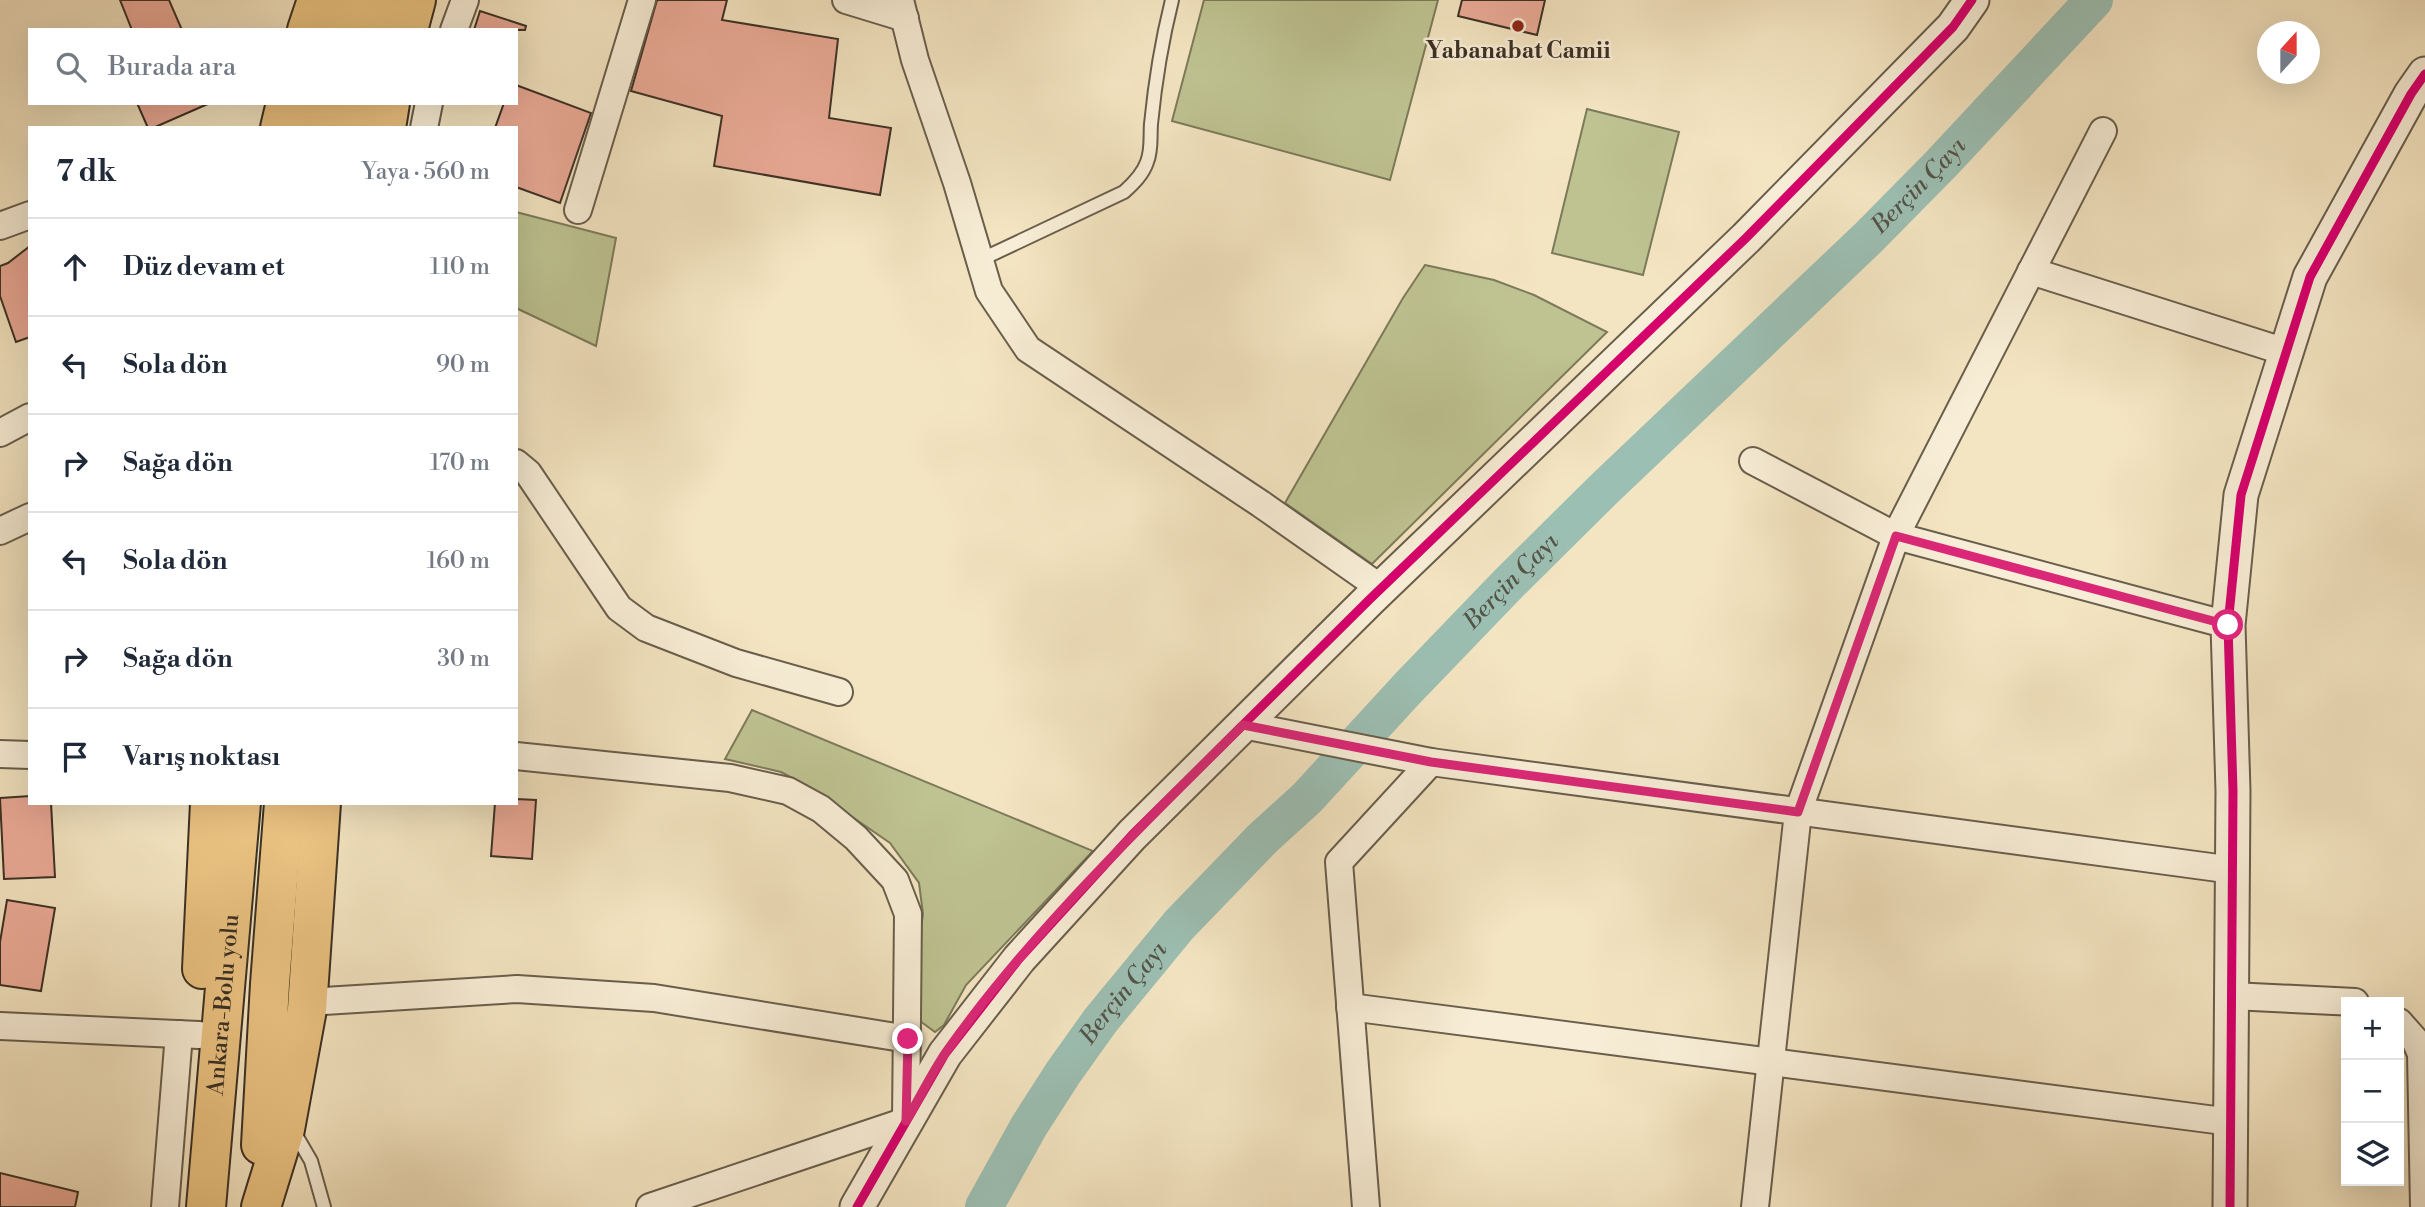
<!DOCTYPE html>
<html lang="tr">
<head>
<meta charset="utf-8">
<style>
  body { margin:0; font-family:"Libre Bodoni",serif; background:#f2f2f3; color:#1f2937 }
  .controls { position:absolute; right:21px; bottom:21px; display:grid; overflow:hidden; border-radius:0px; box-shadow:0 7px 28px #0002 }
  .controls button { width:63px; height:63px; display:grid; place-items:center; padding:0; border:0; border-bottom:2px solid #e0e1e3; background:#fff; color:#1f2937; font:35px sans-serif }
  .compass { position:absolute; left:2257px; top:21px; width:63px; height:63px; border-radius:50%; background:#fff; box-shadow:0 7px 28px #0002; rotate:21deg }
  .stop { position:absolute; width:21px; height:21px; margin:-16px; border:5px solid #db2777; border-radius:50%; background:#fff }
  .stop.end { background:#db2777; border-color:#fff; box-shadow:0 2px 7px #0008 }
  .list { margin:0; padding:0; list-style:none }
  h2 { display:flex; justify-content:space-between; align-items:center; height:91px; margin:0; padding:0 28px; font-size:30px }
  h2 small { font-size:23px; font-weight:400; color:#747a83 }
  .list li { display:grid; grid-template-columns:46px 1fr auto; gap:21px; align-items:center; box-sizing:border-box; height:98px; padding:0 28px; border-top:2px solid #e0e1e3 }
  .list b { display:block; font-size:26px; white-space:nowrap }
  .list em { font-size:23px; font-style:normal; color:#747a83 }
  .icon { flex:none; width:38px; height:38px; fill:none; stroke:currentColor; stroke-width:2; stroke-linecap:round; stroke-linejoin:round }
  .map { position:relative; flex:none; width:2425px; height:1207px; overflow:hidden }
  .search { position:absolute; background:#fff; box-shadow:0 7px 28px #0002; left:28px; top:28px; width:490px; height:77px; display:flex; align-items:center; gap:18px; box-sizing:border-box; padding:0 24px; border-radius:0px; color:#747a83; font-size:26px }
  .panel { position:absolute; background:#fff; box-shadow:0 7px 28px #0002; left:28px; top:126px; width:490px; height:679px; border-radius:0px }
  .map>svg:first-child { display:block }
  .green { fill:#bec391; stroke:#7c7a5b; stroke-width:2 }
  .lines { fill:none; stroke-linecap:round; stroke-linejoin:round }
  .river { stroke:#9cbfb3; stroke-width:38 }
  .building { fill:#ecab98; stroke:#3b3125; stroke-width:2 }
  .service-casing { stroke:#695e4c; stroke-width:16 }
  .minor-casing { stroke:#695e4c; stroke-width:30 }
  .tertiary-casing { stroke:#695e4c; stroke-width:37 }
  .trunk-casing { stroke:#3b3125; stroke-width:42 }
  .service { stroke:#f8eed7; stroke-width:12 }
  .minor { stroke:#f8eed7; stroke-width:26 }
  .tertiary { stroke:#f8eed7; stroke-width:33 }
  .trunk { stroke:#eac281; stroke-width:38 }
  .cycleway-casing { stroke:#f8eed7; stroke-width:13 }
  .cycleway { stroke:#d6006c; stroke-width:9 }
  .route { stroke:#db2777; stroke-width:9 }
  .poi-dot { fill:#8f2418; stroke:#f8eed7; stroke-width:2.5 }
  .labels { text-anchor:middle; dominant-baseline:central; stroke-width:5; stroke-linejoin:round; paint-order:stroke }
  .poi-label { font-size:23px; font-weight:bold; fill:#3b3125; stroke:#f8eed7 }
  .street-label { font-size:23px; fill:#3b3125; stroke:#f8eed7 }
  .water-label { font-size:24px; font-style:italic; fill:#535448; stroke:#f8eed7 }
</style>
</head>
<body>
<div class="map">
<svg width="2425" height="1207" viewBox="0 0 2425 1207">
  <rect width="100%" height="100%" fill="#f4e5c2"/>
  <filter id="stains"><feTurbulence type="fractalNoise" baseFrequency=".00286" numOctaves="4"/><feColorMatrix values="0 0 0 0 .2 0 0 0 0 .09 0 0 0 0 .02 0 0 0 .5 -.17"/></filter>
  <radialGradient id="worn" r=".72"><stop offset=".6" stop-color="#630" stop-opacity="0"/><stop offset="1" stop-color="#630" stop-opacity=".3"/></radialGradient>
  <!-- green -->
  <g class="green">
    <polygon points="1204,0 1438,0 1390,180 1172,121"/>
    <polygon points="1587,109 1679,132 1643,275 1552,253"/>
    <polygon points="516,212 616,238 596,346 516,308"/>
    <polygon points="1425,265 1494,280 1534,295 1607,332 1372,564 1285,503 1403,298"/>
    <polygon points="752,710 1093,851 966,985 944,1025 935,1032 920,1021 913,985 923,914 919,883 890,843 806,785 781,772 725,759"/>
  </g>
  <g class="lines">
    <!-- river -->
    <path class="river" id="s1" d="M984 1207 1029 1126 1063 1073 1100 1021 1179 925 1263 838 1307 798 1407 689 1510 582 1603 490 1868 238 1941 164 2094 0"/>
  </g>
  <!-- building -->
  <g class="building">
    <polygon points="120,0 169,0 182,30 132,30"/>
    <polygon points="657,0 727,0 722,20 838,39 829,118 891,128 880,195 714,166 722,116 631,91"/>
    <polygon points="1462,0 1545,0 1537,35 1458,16"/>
    <polygon points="480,11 526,26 525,30 474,30"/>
    <polygon points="516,85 591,113 560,203 516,187 516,128 495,128 504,103 516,103"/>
    <polygon points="137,103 210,103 153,128 148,128"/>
    <polygon points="30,246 30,337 16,342 0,296 0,266 8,263"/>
    <polygon points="30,796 30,803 51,803 55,877 4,879 0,798"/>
    <polygon points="516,799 536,800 532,859 491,856 495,803 516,803"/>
    <polygon points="7,900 55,908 41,991 0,985 0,942"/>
    <polygon points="0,1173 78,1192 75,1207 0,1207"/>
  </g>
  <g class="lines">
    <defs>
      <g id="service">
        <path d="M980 260 1124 192C1134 183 1143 174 1147 162 1152 150 1150 137 1151 124 1155 83 1162 40 1172 0"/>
        <polyline points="293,1130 311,1161 324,1207"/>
      </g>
      <g id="minor">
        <polyline points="846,0 905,18"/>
        <polyline points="900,0 915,60 957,183 989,291 1028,349 1261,504 1382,589"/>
        <polyline points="454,30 465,0"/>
        <polyline points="424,128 429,103"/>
        <polyline points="578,210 642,0"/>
        <polyline points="0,226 30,215"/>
        <polyline points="2031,271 2286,352"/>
        <polyline points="0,433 30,417"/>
        <polyline points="1753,461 1896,536 2228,625"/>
        <polyline points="516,463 528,473 619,608 646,628 736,663 839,692"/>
        <polyline points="0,531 30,517"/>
        <polyline points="1243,725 1431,762 2233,870"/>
        <polyline points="0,754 30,755"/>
        <polyline points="516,756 730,778 788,791 821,809 856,838 895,880 908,914 906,1121 650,1207"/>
        <polyline points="2232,996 2355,1002"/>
        <polyline points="308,1002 517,989 654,998 908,1039"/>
        <polyline points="1350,1007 2231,1122"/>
        <polyline points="2399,1022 2415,1040 2421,1054 2424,1207"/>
        <polyline points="0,1026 199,1035"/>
        <polyline points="165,1207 179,1034"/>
        <polyline points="1366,1207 1339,862 1431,762"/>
        <polyline points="1755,1207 1798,812 1898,531 2103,131"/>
      </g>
      <g id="tertiary">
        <polyline points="857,1207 945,1054 1019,959 1132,835 1370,599 1746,238 1953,27 1972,0"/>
        <polyline points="2230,1207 2233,791 2228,625 2241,495 2310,277 2411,94 2425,74"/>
      </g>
      <g id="trunk">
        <polyline points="307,30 317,0"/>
        <polyline points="341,30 352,0"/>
        <polyline points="378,30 387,0"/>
        <polyline points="408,30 416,0"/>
        <polyline points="280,128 286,103"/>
        <polyline points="318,128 322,103"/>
        <polyline points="354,128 359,103"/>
        <polyline points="386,128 390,103"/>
        <polyline points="202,969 210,803"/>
        <polyline points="261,1145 270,984 284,803"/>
        <path id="s2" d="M206 1207 241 803"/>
        <polyline points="261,1207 285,1129 307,1009 321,803"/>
      </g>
    </defs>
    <!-- service casing -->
    <use href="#service" class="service-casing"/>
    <!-- minor casing -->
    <use href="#minor" class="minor-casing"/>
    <!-- tertiary casing -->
    <use href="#tertiary" class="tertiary-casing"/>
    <!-- trunk casing -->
    <use href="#trunk" class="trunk-casing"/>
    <!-- service -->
    <use href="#service" class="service"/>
    <!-- minor -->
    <use href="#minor" class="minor"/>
    <!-- tertiary -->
    <use href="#tertiary" class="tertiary"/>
    <!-- trunk -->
    <use href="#trunk" class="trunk"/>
    <defs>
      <g id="cycleway">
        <polyline points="857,1207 945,1054 1019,959 1132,835 1370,599 1746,238 1953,27 1972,0"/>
        <polyline points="2230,1207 2233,791 2228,625 2241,495 2310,277 2411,94 2425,74"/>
      </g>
    </defs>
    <!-- cycleway casing -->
    <use href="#cycleway" class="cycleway-casing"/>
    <!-- cycleway -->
    <use href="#cycleway" class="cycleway"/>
  </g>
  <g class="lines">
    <!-- route -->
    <path class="route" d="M908 1039 906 1121C919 1099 931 1074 946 1052 1031 932 1139 829 1243 725L1431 762 1798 812 1896 536 2228 625"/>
  </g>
  <!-- markers -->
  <circle class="poi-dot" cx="1518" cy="26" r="7"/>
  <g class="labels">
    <!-- poi labels -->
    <g class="poi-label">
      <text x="1518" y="51">Yabanabat Camii</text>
    </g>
    <!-- street labels -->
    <g class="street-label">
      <text stroke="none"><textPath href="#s2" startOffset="203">Ankara-Bolu yolu</textPath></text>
    </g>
    <!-- water labels -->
    <g class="water-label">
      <text stroke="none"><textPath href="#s1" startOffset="1390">Berçin Çayı</textPath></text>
      <text stroke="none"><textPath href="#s1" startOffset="822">Berçin Çayı</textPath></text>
      <text stroke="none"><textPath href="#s1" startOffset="256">Berçin Çayı</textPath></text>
    </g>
  </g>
  <rect width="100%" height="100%" filter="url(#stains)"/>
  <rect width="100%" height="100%" fill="url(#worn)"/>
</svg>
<div class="controls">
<button>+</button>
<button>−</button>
<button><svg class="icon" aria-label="layers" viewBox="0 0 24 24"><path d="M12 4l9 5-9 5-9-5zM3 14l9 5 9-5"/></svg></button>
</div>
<svg class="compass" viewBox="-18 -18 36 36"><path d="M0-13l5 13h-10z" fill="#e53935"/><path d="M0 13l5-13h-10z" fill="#747a83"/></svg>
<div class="stop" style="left:2228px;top:625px"></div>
<div class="stop end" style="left:908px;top:1039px"></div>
<div class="search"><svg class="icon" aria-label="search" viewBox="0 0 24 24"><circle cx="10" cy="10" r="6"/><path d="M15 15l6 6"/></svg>Burada ara</div>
<section class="panel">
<h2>7 dk<small>Yaya · 560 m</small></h2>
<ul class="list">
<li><svg class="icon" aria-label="ahead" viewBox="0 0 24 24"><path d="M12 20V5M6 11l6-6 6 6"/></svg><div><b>Düz devam et</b></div><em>110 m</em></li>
<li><svg class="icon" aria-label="left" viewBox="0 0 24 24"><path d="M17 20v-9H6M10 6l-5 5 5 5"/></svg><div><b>Sola dön</b></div><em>90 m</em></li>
<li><svg class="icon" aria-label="right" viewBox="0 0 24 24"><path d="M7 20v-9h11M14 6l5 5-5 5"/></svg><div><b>Sağa dön</b></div><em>170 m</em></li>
<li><svg class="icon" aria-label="left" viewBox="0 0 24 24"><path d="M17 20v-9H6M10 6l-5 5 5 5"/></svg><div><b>Sola dön</b></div><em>160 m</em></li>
<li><svg class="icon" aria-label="right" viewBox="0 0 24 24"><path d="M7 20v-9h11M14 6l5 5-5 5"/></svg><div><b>Sağa dön</b></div><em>30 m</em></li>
<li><svg class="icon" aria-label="arrive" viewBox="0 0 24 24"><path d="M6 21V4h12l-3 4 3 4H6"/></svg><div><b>Varış noktası</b></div></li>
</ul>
</section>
</div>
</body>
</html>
